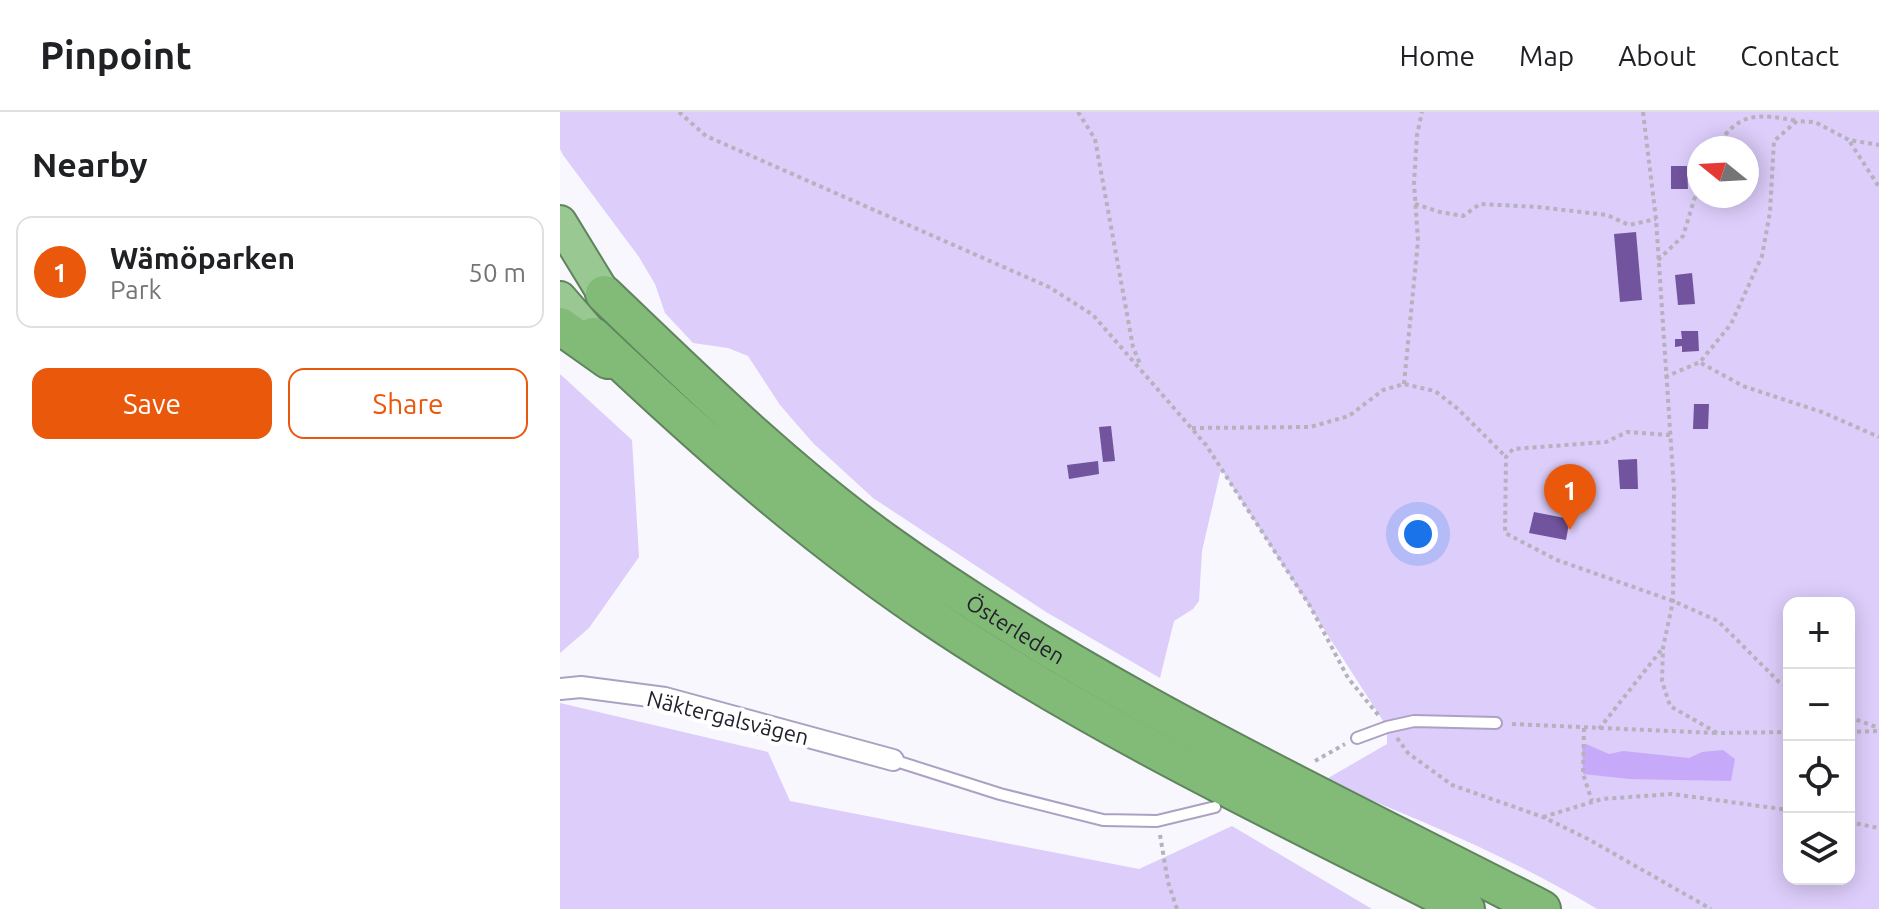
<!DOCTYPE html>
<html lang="en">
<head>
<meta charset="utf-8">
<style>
  body { margin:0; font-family:Ubuntu,sans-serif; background:#f6f6f6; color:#202124 }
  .controls { position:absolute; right:24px; bottom:24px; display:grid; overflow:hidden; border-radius:16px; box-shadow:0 4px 20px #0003 }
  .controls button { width:72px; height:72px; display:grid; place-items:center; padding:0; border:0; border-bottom:2px solid #e0e0e0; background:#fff; color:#202124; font:40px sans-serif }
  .compass { position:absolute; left:1127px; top:24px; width:72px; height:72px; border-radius:50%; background:#fff; box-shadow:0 4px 20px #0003; rotate:288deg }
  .you { position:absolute; left:858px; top:422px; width:28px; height:28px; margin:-20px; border:6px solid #fff; border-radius:50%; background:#1a73e8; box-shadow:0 0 0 12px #1a73e833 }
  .badge { display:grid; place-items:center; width:52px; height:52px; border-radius:50%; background:#ea580c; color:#fff; font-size:26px; font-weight:700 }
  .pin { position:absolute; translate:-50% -66px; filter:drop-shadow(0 2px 4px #0008) }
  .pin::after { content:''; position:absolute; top:42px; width:28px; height:24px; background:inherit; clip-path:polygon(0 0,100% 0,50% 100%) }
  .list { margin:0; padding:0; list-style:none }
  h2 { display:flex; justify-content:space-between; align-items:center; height:104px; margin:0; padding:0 32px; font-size:34px }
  h2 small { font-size:26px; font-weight:400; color:#757577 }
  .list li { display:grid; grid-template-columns:52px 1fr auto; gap:24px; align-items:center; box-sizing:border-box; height:112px; margin:0 16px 16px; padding:0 16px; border:2px solid #e0e0e0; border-radius:16px }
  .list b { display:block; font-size:30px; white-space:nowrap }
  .list p { margin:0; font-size:26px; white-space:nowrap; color:#757577 }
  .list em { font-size:26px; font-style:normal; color:#757577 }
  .actions { display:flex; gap:16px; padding:24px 32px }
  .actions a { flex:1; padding:18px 0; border:2px solid #ea580c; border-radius:16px; text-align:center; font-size:28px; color:#ea580c }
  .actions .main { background:#ea580c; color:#fff }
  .icon { flex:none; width:44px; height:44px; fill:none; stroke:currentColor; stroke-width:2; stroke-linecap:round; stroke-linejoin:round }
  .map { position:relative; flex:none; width:1319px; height:797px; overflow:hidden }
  header { display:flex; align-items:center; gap:48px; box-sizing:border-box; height:112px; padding:0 40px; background:#fff; border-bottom:2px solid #e0e0e0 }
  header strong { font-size:38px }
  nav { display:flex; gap:44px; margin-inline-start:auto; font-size:28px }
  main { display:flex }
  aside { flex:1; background:#fff }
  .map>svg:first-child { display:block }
  .green { fill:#dccdfa; fill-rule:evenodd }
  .water { fill:#c7a9f9 }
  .building { fill:#71549d }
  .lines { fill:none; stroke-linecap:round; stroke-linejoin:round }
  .service-casing { stroke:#aca1c2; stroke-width:14 }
  .minor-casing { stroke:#aca1c2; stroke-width:24 }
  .trunk-casing { stroke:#60855d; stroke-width:36 }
  .motorway-casing { stroke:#60855d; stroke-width:40 }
  .path { stroke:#b5b2bb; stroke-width:4; stroke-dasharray:4 4; stroke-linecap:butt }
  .service { stroke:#fff; stroke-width:10 }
  .minor { stroke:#fff; stroke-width:20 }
  .trunk { stroke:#9ac892; stroke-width:32 }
  .motorway { stroke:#81bb77; stroke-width:36 }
  .labels { text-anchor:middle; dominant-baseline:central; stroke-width:8; stroke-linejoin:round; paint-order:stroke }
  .street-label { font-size:22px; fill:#24202c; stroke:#fff }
</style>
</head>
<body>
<header>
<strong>Pinpoint</strong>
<nav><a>Home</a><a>Map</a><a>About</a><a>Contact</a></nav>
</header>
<main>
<aside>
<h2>Nearby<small></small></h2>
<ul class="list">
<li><span class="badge">1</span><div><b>Wämöparken</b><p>Park</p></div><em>50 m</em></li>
</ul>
<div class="actions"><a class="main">Save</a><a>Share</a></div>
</aside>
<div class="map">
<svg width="1319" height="797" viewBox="0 0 1319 797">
  <rect width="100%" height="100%" fill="#f9f7fe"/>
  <!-- green -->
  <g class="green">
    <path d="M0 0H1319V797H1037C950 745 857 706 763 669L827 632V615L661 357 642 439 639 489 633 497 614 509 600 566 486 500 313 386 253 331 220 293 188 244 168 236 133 231 105 201 95 172 79 145 3 43 0 37ZM1139 36H1187V84H1139ZM1229 491H1289V767H1229Z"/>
    <polygon points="0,262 72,328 79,445 29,516 0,541"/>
    <polygon points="0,591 208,640 230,689 579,757 672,714 812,797 0,797"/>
  </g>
  <!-- water -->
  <polygon class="water" points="1026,632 1049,642 1063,639 1129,646 1142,640 1163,638 1175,647 1171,669 1070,667 1023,662 1022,633"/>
  <!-- building -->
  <g class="building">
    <polygon points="1111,54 1127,54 1128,77 1111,77"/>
    <polygon points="1076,120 1082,188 1060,190 1054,122"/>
    <polygon points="1132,161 1135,192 1118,193 1115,163"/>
    <polygon points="1121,219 1138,219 1139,239 1122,240 1122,234 1115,235 1115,227 1122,227"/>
    <polygon points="1134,292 1149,292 1148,317 1133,317"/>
    <polygon points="551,314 555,349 543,350 539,315"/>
    <polygon points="1077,347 1078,377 1060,377 1058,348"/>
    <polygon points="538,349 539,362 509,367 507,353"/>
    <polygon points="974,400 1010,407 1006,428 969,421"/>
  </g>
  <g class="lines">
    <defs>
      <g id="service">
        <polyline points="797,626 827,615 854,609 936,611"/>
        <polyline points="333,648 440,682 543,708 597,709 655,695"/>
      </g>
      <polyline id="minor" points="0,577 21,575 105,586 333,648"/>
      <g id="trunk">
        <polyline points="0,110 44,182"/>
        <polyline points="0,186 33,224"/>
      </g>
      <g id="motorway">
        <path id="s1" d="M44 182C134 268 223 356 324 429 527 575 760 683 982 797"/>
        <polyline points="0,214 48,248"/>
        <path d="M33 224C143 328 255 428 382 512 548 622 729 707 906 797"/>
      </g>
    </defs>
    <!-- service casing -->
    <use href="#service" class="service-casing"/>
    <!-- minor casing -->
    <use href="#minor" class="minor-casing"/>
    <!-- trunk casing -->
    <use href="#trunk" class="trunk-casing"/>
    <!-- motorway casing -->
    <use href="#motorway" class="motorway-casing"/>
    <!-- path -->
    <g class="path">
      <polyline points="119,0 146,24 489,175 533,203 646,333 750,494 788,566 819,604"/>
      <polyline points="518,0 535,27 573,235 580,252"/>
      <polyline points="1083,0 1096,107 1114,377 1113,489 1103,536 1102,569 1110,594 1157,621 1229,620"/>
      <polyline points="1290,30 1319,75"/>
      <path d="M1156 36C1178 0 1197 1 1237 9"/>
      <polyline points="855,92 880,100 903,104 920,92 978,95 1047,103 1069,113 1096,107"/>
      <polyline points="1098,148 1123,124 1139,72"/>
      <polyline points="1141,251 1183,274 1262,300 1319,325"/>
      <polyline points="1105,265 1140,250 1171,212 1202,144 1210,100 1214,29 1237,9 1255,10 1289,28 1319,33"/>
      <polyline points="844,272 858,129 854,71 857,23 862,0"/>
      <polyline points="632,316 750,315 789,304 823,278 844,272 875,279 898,297 946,345"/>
      <polyline points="1110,323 1067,320 1046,330 953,337 946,345 945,421 997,448 1113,489 1158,509 1219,570 1229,575"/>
      <polyline points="1289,605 1319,616"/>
      <polyline points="952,612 1155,621"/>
      <polyline points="1024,616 1023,662 1032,689"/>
      <polyline points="1039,617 1102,537"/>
      <polyline points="1289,620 1319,619"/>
      <polyline points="837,626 848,641 892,673 983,705 1028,727 1151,797"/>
      <polyline points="755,649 785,632"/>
      <polyline points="983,705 1042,687 1112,682 1229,698"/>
      <polyline points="1289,710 1319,716"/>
      <polyline points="600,723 608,770 617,797"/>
    </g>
    <!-- service -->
    <use href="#service" class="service"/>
    <!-- minor -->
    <use href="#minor" class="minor"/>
    <!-- trunk -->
    <use href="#trunk" class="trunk"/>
    <!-- motorway -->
    <use href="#motorway" class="motorway"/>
  </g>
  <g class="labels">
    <!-- street labels -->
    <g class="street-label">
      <text stroke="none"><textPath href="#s1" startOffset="532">Österleden</textPath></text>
      <text transform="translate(168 605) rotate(14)">Näktergalsvägen</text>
    </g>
  </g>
</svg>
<div class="controls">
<button>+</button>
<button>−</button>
<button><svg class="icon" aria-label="locate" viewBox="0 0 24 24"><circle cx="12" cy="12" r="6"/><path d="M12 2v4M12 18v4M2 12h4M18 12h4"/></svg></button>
<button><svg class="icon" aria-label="layers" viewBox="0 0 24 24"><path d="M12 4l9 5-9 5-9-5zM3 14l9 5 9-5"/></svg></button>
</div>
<svg class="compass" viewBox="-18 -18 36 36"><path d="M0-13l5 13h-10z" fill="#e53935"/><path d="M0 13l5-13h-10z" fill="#757577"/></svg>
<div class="you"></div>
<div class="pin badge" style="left:1010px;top:418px">1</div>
</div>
</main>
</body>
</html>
